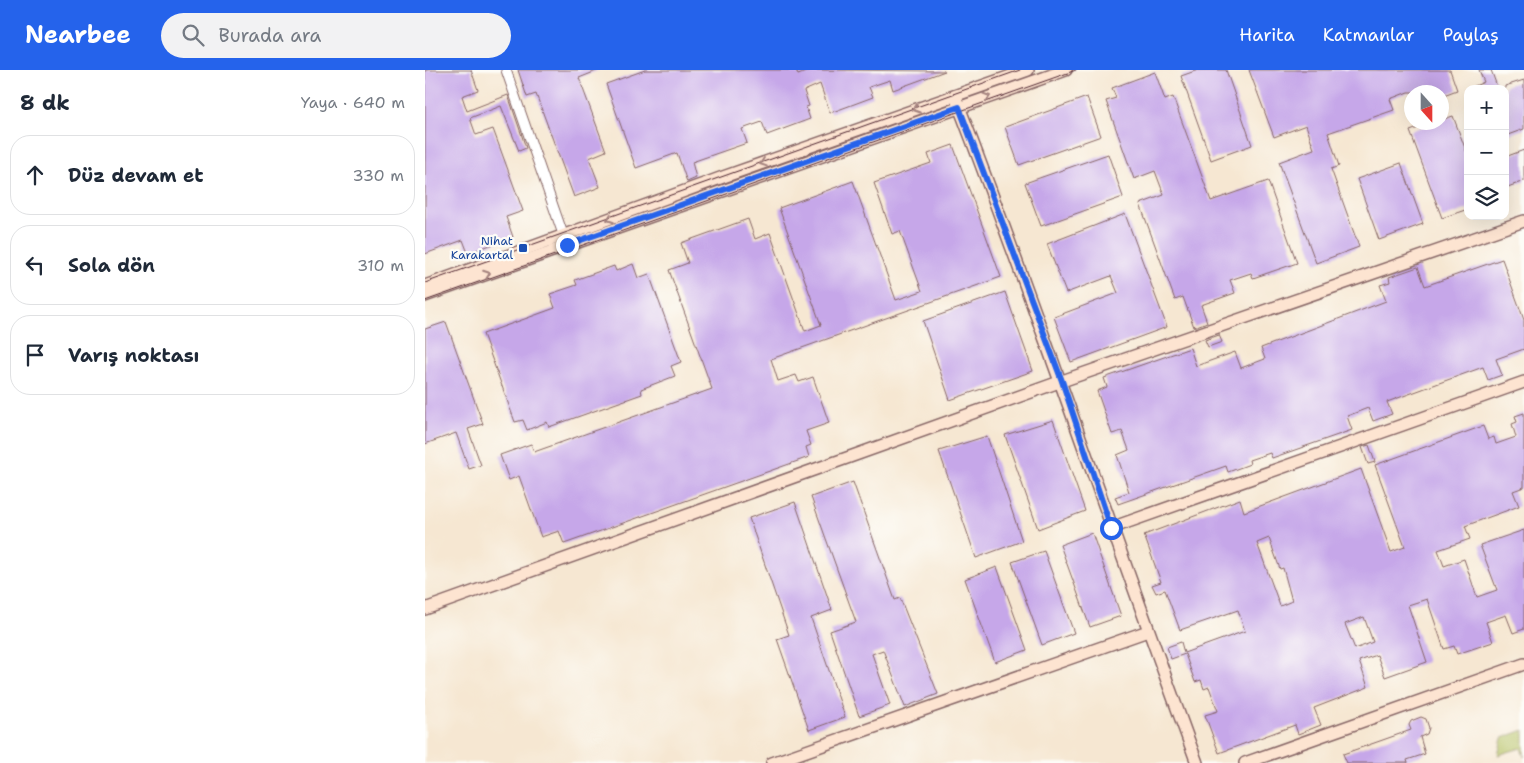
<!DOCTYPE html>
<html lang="tr">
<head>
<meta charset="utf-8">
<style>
  body { margin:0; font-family:"Shantell Sans",sans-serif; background:#f2f2f3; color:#1f2937 }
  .controls { position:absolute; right:15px; top:15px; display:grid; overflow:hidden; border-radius:10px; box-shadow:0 5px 20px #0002 }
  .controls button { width:45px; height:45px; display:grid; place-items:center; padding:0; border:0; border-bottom:1px solid #e0e1e3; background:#fff; color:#1f2937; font:25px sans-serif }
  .compass { position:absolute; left:979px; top:15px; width:45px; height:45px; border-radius:50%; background:#fff; box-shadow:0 5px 20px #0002; rotate:159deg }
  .stop { position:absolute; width:15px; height:15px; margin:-11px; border:4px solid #2563eb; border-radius:50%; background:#fff }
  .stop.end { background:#2563eb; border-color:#fff; box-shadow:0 1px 5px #0008 }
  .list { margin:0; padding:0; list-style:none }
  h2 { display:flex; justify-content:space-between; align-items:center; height:65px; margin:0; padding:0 20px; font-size:21px }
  h2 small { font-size:16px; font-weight:400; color:#747a83 }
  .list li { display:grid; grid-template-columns:32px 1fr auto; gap:15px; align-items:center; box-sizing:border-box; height:80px; margin:0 10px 10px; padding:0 10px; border:1px solid #e0e1e3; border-radius:20px }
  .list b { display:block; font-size:19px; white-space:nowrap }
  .list em { font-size:16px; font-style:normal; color:#747a83 }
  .icon { flex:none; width:28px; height:28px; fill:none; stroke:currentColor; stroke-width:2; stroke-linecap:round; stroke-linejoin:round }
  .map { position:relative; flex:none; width:1099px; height:693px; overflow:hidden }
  header { display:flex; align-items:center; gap:30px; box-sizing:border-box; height:70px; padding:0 25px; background:#2563eb; color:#fff }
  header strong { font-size:24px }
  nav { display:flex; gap:28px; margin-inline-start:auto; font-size:18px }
  .search { width:350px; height:45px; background:#f2f2f3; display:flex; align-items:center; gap:12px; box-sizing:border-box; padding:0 18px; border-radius:28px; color:#747a83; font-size:19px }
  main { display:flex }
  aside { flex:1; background:#fff }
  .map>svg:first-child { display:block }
  .green { fill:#b5c163; stroke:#807047 }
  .building { fill:#c6a7e9; fill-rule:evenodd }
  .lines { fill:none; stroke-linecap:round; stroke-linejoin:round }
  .street-casing { stroke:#866565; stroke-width:11 }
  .secondary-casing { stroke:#866565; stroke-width:14 }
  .street { stroke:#fff; stroke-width:9 }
  .secondary { stroke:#fde4d1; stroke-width:11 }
  .tram { stroke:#4a1f2b; stroke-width:1 }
  .oneway { stroke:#a4827e }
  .route { stroke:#2563eb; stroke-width:6 }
  .transit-dot { fill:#1a4fb4; stroke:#fdfcf7; stroke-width:2 }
  .labels { text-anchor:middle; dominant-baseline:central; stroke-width:4.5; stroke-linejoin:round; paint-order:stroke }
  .transit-label { font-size:12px; fill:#164399; stroke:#fdfcf7; text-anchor:end }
</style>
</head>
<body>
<header>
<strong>Nearbee</strong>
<div class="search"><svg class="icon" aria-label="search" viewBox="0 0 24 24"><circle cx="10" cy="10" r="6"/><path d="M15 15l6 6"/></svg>Burada ara</div>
<nav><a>Harita</a><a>Katmanlar</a><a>Paylaş</a></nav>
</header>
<main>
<aside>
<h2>8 dk<small>Yaya · 640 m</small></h2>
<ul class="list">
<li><svg class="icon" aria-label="ahead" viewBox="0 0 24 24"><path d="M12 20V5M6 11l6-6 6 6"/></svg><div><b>Düz devam et</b></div><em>330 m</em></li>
<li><svg class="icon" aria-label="left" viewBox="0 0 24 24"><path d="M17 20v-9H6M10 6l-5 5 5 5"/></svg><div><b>Sola dön</b></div><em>310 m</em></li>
<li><svg class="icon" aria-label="arrive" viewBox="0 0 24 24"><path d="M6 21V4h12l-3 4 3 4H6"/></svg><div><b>Varış noktası</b></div></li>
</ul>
</aside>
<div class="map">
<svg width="1099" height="693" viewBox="0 0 1099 693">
  <rect width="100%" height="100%" fill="#fdfcf7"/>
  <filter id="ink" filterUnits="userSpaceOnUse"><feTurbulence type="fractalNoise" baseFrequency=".02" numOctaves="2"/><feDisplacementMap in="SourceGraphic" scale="10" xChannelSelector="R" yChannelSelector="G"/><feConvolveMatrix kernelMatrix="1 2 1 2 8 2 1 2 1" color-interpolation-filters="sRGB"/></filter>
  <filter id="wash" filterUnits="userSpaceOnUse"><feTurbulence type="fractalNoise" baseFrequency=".0096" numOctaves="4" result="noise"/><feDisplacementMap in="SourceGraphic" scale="20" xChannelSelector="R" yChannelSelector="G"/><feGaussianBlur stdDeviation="1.12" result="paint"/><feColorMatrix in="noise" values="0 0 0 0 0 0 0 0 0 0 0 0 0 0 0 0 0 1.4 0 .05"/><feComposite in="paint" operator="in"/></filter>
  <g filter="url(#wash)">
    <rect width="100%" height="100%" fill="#f6e7d2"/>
    <!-- green -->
    <polygon class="green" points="1099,660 1099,687 1096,678 1073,685 1077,668"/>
    <g id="blocks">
      <!-- building -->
      <g class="building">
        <polygon points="0,0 46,0 53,20 37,26 42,41 83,25 101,78 94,81 76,36 45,48 51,65 68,59 98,141 81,147 88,167 43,183 38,170 0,184"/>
        <polygon points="93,0 174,0 154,8 181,81 164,88 175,117 149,127 111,24 102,27"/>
        <polygon points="220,0 371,0 373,5 386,0 520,1 468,20 465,10 444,17 448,27 405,43 395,14 379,21 384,36 381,37 385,49 342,65 337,52 317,59 322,73 267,92 271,108 262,112 252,83 211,98 181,14"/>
        <polygon points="773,0 801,0 827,75 786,90 756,6"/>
        <polygon points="824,0 1025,0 1032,20 1016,26 1016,22 983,22 965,29 969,40 903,63 914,96 906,99 934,177 891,193 854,92 889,79 881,55 849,67"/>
        <polygon points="1054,0 1066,0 1073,19 1043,19 1059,12"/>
        <polygon points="730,2 740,30 748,27 786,131 843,111 872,193 828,208 826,203 805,210 810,223 776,235 782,252 769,257 758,227 750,230 715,134 739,125 730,101 709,109 681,31 691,28 687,18"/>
        <polygon points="1099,10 1099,59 1080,66 1080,16"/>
        <polygon points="662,27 676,66 594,95 580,57"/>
        <polygon points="1028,46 1043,86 1043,139 1017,148 985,61 1010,52 1016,52 1016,50"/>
        <polygon points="528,75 576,207 346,289 353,311 371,305 374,312 388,307 404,353 381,361 386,375 381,377 384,387 139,474 134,461 116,467 94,406 84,410 75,385 106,374 109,382 287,319 244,200 263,193 256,173 323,149 330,169 345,163 380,261 396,255 354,138 428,111 471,230 497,221 475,161 467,164 449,113 506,93 503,84"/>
        <polygon points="1099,80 1099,111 1080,118 1080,87"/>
        <polygon points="683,84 698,127 616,156 600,113"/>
        <polygon points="976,93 998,154 954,170 932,109"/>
        <polygon points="700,144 742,257 646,292 629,247 693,223 686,206 641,223 622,174"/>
        <polygon points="1077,189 1099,250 1099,279 1071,289 1077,305 1063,310 1058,297 962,332 967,344 948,351 943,338 922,346 927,360 847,388 845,383 824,390 825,394 803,402 801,396 693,434 690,427 704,422 692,385 704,380 697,361 687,364 672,321 682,317 679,308 765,278 771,296 810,282 816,298 840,289 836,278 961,231 955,215 965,212 964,207 993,197 1000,216"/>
        <polygon points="208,194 213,208 224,204 256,292 246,296 250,306 216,319 217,324 124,357 122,352 102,360 98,350 90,352 58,264 130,238 125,224 152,215 150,210 189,196 191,201"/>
        <polygon points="580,222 608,301 525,330 498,251"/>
        <polygon points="21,252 58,354 43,359 56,395 44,399 31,363 0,374 0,259"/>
        <polygon points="794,265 797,272 783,277 780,270"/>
        <path d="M1099 343V417L1088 421 1094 436 1040 456 1045 469 1013 480 1019 496 1039 489 1052 527 1072 520 1055 475 1099 460V559L1088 563 1081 545 1061 552 1068 572 1032 584 1029 576 1019 579 1002 529 983 535 1002 592 960 607 952 585 934 591 943 617 889 638 896 655 873 664 870 655 794 683 780 645 793 641 784 617 779 619 776 610 770 612 760 584 746 589 742 577 756 572 759 583 820 561 813 540 755 560 740 520 731 523 727 515 736 512 719 465 815 429 819 442 936 399 966 482 980 477 950 395 1058 356 1063 369 1069 367 1071 374 1091 367 1087 354 1092 352 1090 346ZM844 468 855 499 858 498 867 531 855 536 832 473ZM939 547 948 572 930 579 920 554Z"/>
        <polygon points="628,350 660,441 613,459 580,365"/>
        <polygon points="562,366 597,471 551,488 514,381"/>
        <polygon points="944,375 950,392 943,394 937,377"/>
        <polygon points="428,412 470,530 475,528 513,624 480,637 458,580 447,584 465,635 434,646 405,561 431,552 386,427"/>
        <polygon points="370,432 407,540 386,548 420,647 384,660 352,569 364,565 324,448"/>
        <polygon points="667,463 696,546 665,557 635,475"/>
        <polygon points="619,481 649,563 617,575 587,492"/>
        <polygon points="572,497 602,580 570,592 540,509"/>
        <polygon points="996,647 1001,649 1004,658 1002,664 995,667 1000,684 982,690 983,693 922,693 918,684 986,660 984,655 986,651"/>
      </g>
    </g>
  </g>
  <g filter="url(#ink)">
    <use href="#blocks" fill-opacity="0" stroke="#866565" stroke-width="1"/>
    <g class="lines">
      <defs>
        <polyline id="street" points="81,0 140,170"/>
        <g id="secondary">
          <path d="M530 26C615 247 690 471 772 693"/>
          <polyline points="0,216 298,107 603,0"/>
          <polyline points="0,226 641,0"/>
          <polyline points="686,458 1099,312"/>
          <polyline points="0,539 637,311 1099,151"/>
          <polyline points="347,693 723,561"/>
          <polyline points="820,693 1099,594"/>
        </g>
      </defs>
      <!-- street casing -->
      <use href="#street" class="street-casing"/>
      <!-- secondary casing -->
      <use href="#secondary" class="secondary-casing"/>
      <!-- street -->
      <use href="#street" class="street"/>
      <!-- secondary -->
      <use href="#secondary" class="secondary"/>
      <!-- tram -->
      <g class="tram">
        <polyline points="0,213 595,0"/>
        <polyline points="0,231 651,0"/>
      </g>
    </g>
    <!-- one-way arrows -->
    <defs><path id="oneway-chevron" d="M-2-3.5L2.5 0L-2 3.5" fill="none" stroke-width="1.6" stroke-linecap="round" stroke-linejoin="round" transform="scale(1.25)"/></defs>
    <g class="oneway">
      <use href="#oneway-chevron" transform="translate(562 27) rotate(-19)"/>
      <use href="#oneway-chevron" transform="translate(491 39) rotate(161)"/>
      <use href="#oneway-chevron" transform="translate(338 93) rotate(161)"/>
      <use href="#oneway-chevron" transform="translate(185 149) rotate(160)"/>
      <use href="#oneway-chevron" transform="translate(62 204) rotate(-20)"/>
    </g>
  </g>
  <g class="lines" filter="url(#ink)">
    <!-- route -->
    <polyline class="route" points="142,175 534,37 637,311 686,458"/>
  </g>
  <!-- markers -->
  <rect class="transit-dot" x="93" y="173" width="10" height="10" rx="2.5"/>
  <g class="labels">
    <!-- transit labels -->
    <g class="transit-label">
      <text x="88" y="171">Nihat<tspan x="88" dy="14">Karakartal</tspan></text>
    </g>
  </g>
</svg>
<div class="controls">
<button>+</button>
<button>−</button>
<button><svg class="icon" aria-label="layers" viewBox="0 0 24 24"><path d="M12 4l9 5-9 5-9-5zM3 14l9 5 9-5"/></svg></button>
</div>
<svg class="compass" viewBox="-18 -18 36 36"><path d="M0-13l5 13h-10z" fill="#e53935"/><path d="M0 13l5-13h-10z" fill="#747a83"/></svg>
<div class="stop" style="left:686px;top:458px"></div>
<div class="stop end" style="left:142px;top:175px"></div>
</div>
</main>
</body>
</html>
